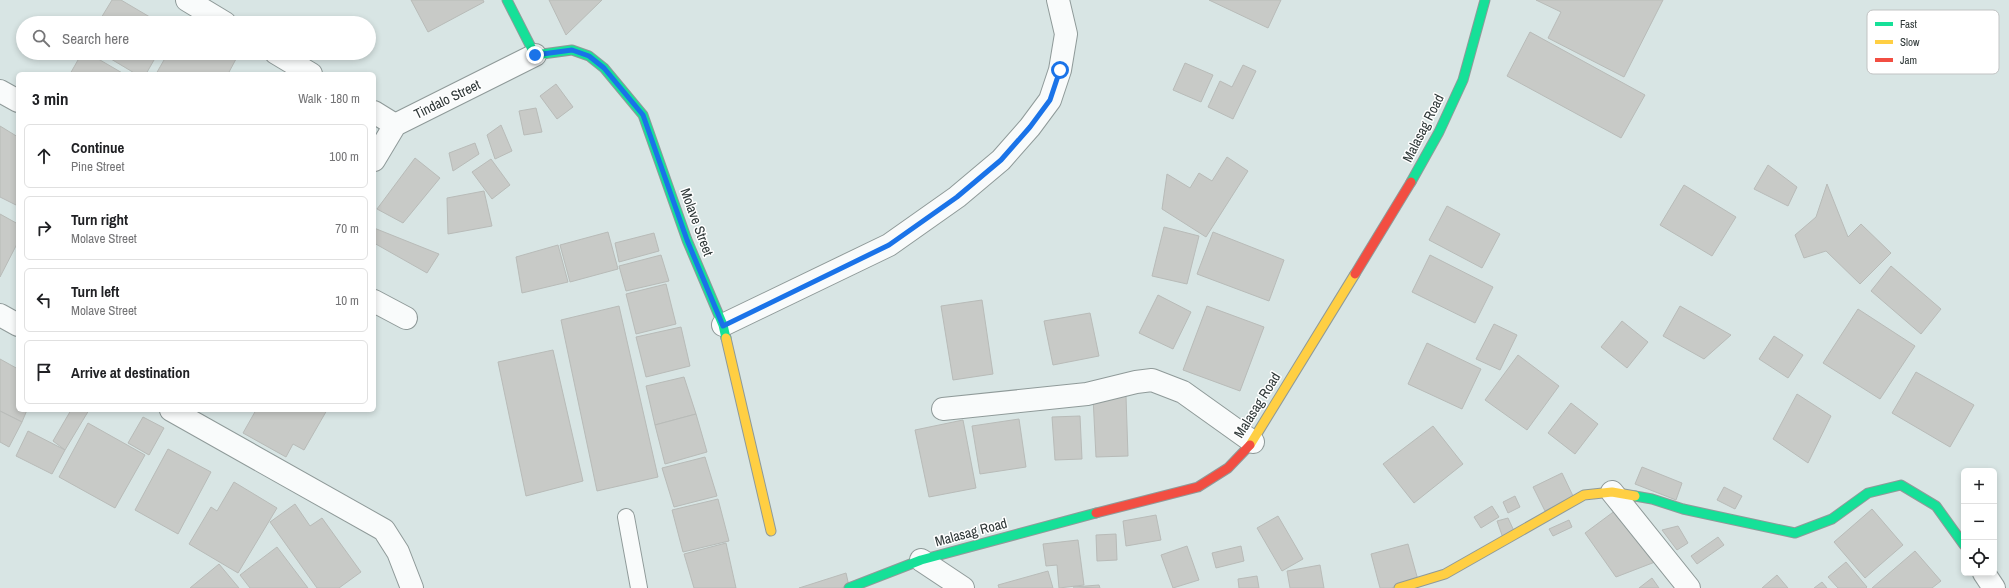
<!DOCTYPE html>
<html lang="en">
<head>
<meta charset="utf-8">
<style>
  body { margin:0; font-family:"Archivo Narrow",sans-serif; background:#f6f6f6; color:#202124 }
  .controls { position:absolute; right:12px; bottom:12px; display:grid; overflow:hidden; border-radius:6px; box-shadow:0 2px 6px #0003 }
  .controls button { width:36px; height:36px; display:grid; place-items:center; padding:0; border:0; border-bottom:1px solid #e0e0e0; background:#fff; color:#202124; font:20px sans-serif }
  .stop { position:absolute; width:12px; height:12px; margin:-9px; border:3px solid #1a73e8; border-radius:50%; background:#fff }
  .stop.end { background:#1a73e8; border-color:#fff; box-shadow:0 1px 4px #0008 }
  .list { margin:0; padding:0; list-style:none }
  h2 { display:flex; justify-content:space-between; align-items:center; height:52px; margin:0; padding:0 16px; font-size:17px }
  h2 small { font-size:13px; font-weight:400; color:#757577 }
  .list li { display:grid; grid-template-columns:26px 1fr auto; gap:12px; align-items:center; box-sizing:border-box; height:64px; margin:0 8px 8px; padding:0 8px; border:1px solid #e0e0e0; border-radius:6px }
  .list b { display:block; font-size:15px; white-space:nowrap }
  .list p { margin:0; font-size:13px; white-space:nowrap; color:#757577 }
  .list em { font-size:13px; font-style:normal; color:#757577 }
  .icon { flex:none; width:22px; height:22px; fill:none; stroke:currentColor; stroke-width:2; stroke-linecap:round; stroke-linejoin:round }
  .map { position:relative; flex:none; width:2009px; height:588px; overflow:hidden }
  .search { position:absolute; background:#fff; box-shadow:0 2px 6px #0003; left:16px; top:16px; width:360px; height:44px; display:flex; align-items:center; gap:10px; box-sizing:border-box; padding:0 14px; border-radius:22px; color:#757577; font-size:15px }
  .panel { position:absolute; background:#fff; box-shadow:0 2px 6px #0003; left:16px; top:72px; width:360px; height:340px; border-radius:6px }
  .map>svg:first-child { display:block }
  .building { fill:#c8cac7; stroke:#b8bbb8 }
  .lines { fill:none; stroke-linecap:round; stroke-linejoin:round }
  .lane-casing { stroke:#8f9a99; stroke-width:18 }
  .street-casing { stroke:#8f9a99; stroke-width:24 }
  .fast-casing { stroke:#8f9a99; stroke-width:11 }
  .slow-casing { stroke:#8f9a99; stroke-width:11 }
  .jam-casing { stroke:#8f9a99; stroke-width:11 }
  .lane { stroke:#f9fbfb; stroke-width:16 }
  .street { stroke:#f9fbfb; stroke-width:22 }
  .fast { stroke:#16e098; stroke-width:9 }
  .slow { stroke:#ffcf43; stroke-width:9 }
  .jam { stroke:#f24e42; stroke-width:9 }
  .route { stroke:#1a73e8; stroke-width:5 }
  .labels { text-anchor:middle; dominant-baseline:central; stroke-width:3; stroke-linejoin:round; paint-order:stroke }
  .street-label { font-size:14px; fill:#2f3838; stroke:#fff }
  .key { fill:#fff; stroke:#c1c3c3; stroke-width:1 }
  .key-label { font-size:11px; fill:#2f3838 }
</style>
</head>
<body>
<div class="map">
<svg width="2009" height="588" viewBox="0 0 2009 588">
  <rect width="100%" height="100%" fill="#d8e5e4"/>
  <!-- building -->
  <g class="building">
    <polygon points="112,0 121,0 160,23 98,23"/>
    <polygon points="411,0 483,0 484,2 428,32"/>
    <polygon points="549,0 602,0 566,35"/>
    <polygon points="1209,0 1281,0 1268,28"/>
    <polygon points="1536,0 1663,0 1624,77 1548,38 1561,12"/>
    <polygon points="1530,32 1645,95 1621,138 1507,76"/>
    <polygon points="82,53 88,53 124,74 70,74"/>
    <polygon points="101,53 158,53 146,74 136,74"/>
    <polygon points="168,53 225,53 236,59 228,74 156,74"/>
    <polygon points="1185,63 1213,75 1201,102 1173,90"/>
    <polygon points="1243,65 1256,71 1233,119 1208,107 1220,81 1232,87"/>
    <polygon points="556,84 573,107 557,119 540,96"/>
    <polygon points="536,108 542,132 524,135 519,111"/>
    <polygon points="501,125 512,151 495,159 487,135"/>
    <polygon points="0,126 18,137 18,201 16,205 0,197"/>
    <polygon points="475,143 479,154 453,171 449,153"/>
    <polygon points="1227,157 1248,171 1206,237 1162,209 1167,174 1190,188 1199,173 1212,181"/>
    <polygon points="415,158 440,178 403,223 377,209"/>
    <polygon points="491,159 510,185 492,199 472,172"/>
    <polygon points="1768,165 1797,187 1788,206 1754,189"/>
    <polygon points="1827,184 1848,237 1861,224 1891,253 1860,284 1826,251 1804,258 1795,235 1816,217"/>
    <polygon points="1684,185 1736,217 1712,256 1660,225"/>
    <polygon points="484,191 492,226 448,234 447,198"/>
    <polygon points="1447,206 1500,234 1482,268 1429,240"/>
    <polygon points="0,214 18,224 18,242 0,277"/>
    <polygon points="1164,227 1199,236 1187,284 1152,276"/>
    <polygon points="374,228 439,254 427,273 374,243"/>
    <polygon points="608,232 618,269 570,282 560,245"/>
    <polygon points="1213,232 1284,260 1269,301 1197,274"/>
    <polygon points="654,233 659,251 619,262 615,243"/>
    <polygon points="558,245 568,282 522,293 516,257"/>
    <polygon points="661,255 669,281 626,291 619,266"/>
    <polygon points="1430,255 1493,287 1475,323 1412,292"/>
    <polygon points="1891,266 1941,309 1921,334 1871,291"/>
    <polygon points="666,284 676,324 636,334 626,294"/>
    <polygon points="1158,295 1191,312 1173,349 1139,333"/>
    <polygon points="982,300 993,374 953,380 941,306"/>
    <polygon points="619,306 658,477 597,491 561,320"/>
    <polygon points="1207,306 1264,327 1240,391 1183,370"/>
    <polygon points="1680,306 1731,335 1704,359 1663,336"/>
    <polygon points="1858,309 1915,346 1880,399 1823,363"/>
    <polygon points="1090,313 1099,356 1053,365 1044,321"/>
    <polygon points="1622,321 1648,342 1627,368 1601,347"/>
    <polygon points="1494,324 1517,335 1500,370 1476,359"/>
    <polygon points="681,327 690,366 646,377 636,337"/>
    <polygon points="1774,336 1803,355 1788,378 1759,359"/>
    <polygon points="1427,343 1481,369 1462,409 1408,384"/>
    <polygon points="553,350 583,481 526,496 498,362"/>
    <polygon points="1518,355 1559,386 1527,430 1485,400"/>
    <polygon points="0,359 18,369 18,410 27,410 22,422 0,411"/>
    <polygon points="1916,372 1974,405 1950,447 1892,413"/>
    <polygon points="684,377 696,414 655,425 646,386"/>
    <polygon points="1797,394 1831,416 1808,463 1773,439"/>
    <polygon points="1126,396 1128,456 1096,457 1093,397"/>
    <polygon points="1571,403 1598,424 1575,454 1548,433"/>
    <polygon points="71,410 89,410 65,450 53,441"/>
    <polygon points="256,410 327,410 304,450 293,444 286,457 243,433"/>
    <polygon points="0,411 22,422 9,447 0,442"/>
    <polygon points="696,414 707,452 665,464 655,425"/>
    <polygon points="1080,416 1082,459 1055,460 1052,417"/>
    <polygon points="143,417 164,428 149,455 128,443"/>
    <polygon points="1019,419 1026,467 980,474 972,426"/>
    <polygon points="963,420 976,488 929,497 915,430"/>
    <polygon points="88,423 145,455 115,508 59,477"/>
    <polygon points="1433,426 1463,464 1414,503 1383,464"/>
    <polygon points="28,431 65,450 52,474 16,456"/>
    <polygon points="168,449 211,472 178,534 135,510"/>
    <polygon points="705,457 717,496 674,507 662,468"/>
    <polygon points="1642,467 1682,483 1676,500 1635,484"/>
    <polygon points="1562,473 1573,496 1545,511 1533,487"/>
    <polygon points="234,482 277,508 238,573 189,544 211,507 217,511"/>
    <polygon points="1724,487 1742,496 1735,509 1717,500"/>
    <polygon points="1515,496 1520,507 1508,513 1503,502"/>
    <polygon points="718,499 729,541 683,552 672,510"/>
    <polygon points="295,504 310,526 322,518 361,572 339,588 317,588 270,522"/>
    <polygon points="1492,506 1499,517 1481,528 1474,517"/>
    <polygon points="1872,509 1903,545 1865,578 1834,542"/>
    <polygon points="1616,510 1655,562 1616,577 1585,533"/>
    <polygon points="1156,515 1161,540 1126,546 1123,521"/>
    <polygon points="1278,516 1303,559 1282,571 1257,528"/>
    <polygon points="1508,518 1515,533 1503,538 1497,521"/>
    <polygon points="1569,520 1572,527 1553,536 1549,529"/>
    <polygon points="1678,526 1688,543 1677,550 1662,530"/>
    <polygon points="1116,534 1117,560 1097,561 1096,535"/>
    <polygon points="1718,537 1724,545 1697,564 1691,556"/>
    <polygon points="1078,540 1084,585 1059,588 1057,565 1046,566 1043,544"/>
    <polygon points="726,543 736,588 694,588 684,554"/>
    <polygon points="1408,544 1418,580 1391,588 1380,588 1371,554"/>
    <polygon points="1187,546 1199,580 1173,588 1161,555"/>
    <polygon points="1241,546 1244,561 1216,568 1212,553"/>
    <polygon points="277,547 308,588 250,588 240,575"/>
    <polygon points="1915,551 1941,581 1932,588 1872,588"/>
    <polygon points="1846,562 1867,587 1866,588 1838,588 1828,577"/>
    <polygon points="219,564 239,588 190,588"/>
    <polygon points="1320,565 1324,588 1290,588 1287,571"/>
    <polygon points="1048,571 1053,588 999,588 998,585"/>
    <polygon points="846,573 849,586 841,588 799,588"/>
    <polygon points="1777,575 1788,588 1762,588"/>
    <polygon points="1257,576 1259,588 1239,588 1238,579"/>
    <polygon points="1652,578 1659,588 1639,588"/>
    <polygon points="1822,582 1827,588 1814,588"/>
    <polygon points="1099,585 1100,588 1073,587"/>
  </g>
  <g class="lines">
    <defs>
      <polyline id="lane" points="626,517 639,588"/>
      <g id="street">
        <polyline points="187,0 225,23"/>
        <polyline points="276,53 311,74"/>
        <polyline points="0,91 18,101"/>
        <polyline points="374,112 395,125"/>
        <polyline points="374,160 395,125 535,55"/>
        <polyline points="374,301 406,318"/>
        <polyline points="0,315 18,325"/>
        <polyline points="723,325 889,245 957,197 1001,160 1030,127 1050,100 1060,70 1066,34 1058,0"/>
        <polyline points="943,409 1087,394 1136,382 1152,380 1183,392 1253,442"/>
        <polyline points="171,410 384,530 398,552 412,588"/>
        <polyline points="1612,492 1689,588"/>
        <polyline points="921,560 963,588"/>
        <polyline points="1984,573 1994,588"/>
      </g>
      <g id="fast">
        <polyline points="507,0 535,55 572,50 589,56 604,68 643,115 687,240 723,325 726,338"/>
        <polyline points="1411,182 1439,132 1463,80 1485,0"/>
        <polyline points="1635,496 1652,499 1683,509 1795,533 1832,519 1868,493 1901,485 1936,506 1964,545"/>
        <polyline points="849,588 921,560 1096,513"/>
      </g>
      <g id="slow">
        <polyline points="726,338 771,531"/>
        <polyline points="1250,445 1355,274"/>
        <polyline points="1399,588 1445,574 1584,495 1612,492 1635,496"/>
      </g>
      <g id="jam">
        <polyline points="1355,274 1411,182"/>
        <polyline points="1096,513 1198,487 1228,468 1250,445"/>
      </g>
    </defs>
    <!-- lane casing -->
    <use href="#lane" class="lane-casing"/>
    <!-- street casing -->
    <use href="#street" class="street-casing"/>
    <!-- fast casing -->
    <use href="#fast" class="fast-casing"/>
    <!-- slow casing -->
    <use href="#slow" class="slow-casing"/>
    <!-- jam casing -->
    <use href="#jam" class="jam-casing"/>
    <!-- lane -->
    <use href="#lane" class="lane"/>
    <!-- street -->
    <use href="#street" class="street"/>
    <!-- fast -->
    <use href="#fast" class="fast"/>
    <!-- slow -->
    <use href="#slow" class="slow"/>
    <!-- jam -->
    <use href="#jam" class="jam"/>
  </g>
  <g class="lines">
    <!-- route -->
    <polyline class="route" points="535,55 572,50 589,56 604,68 643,115 687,240 723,326 889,245 957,197 1001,160 1030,127 1050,100 1060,70"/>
  </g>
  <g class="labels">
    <!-- street labels -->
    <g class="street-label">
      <text transform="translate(447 99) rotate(-26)">Tindalo Street</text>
      <text transform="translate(1423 128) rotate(-63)">Malasag Road</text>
      <text transform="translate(697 222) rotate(70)">Molave Street</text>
      <text transform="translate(1257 405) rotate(-58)">Malasag Road</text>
      <text transform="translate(971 532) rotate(-15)">Malasag Road</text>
    </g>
  </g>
  <!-- legend -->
  <rect x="1867" y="10" width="132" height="64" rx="6" class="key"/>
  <rect x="1875" y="22" width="18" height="4" fill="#16e098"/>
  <rect x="1875" y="40" width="18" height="4" fill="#ffcf43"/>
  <rect x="1875" y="58" width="18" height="4" fill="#f24e42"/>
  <g class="key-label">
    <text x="1900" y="28">Fast</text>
    <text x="1900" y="46">Slow</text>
    <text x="1900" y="64">Jam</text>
  </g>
</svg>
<div class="controls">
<button>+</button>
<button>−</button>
<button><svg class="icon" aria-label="locate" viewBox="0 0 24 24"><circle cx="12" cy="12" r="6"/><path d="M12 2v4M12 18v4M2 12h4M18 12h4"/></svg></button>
</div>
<div class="stop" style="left:1060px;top:70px"></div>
<div class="stop end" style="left:535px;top:55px"></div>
<div class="search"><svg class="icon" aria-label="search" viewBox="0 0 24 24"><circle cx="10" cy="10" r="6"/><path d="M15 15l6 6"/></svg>Search here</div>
<section class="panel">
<h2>3 min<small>Walk · 180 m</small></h2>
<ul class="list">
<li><svg class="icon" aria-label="ahead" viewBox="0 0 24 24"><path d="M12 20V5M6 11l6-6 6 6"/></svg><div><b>Continue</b><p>Pine Street</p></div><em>100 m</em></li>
<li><svg class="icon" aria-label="right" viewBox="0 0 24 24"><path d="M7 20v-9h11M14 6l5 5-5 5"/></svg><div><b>Turn right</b><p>Molave Street</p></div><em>70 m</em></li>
<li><svg class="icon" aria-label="left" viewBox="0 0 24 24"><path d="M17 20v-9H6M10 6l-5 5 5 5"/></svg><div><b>Turn left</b><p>Molave Street</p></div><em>10 m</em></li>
<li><svg class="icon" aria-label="arrive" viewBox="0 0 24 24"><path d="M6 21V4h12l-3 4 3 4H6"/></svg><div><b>Arrive at destination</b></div></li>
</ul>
</section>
</div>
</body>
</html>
